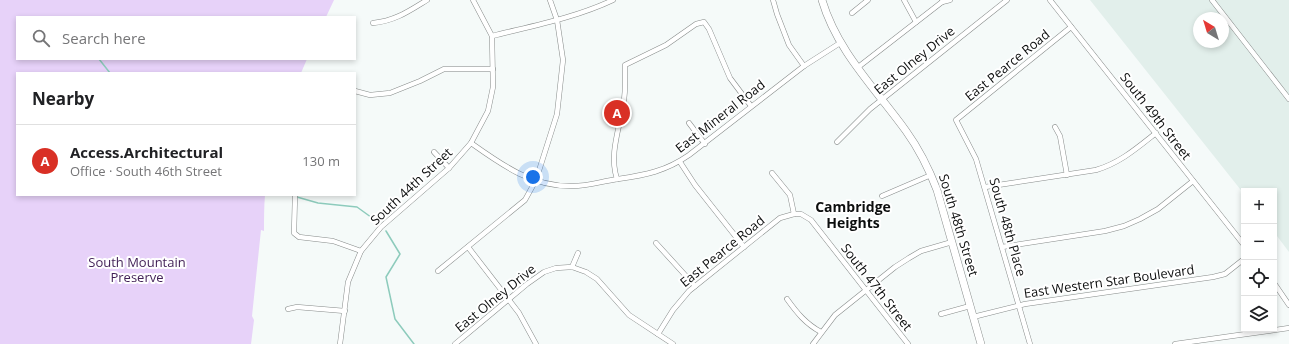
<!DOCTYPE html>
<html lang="en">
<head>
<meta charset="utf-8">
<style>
  body { margin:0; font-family:"Open Sans",sans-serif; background:#f2f2f2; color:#202124 }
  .controls { position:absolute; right:12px; bottom:12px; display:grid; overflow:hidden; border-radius:0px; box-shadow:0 2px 6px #0003 }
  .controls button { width:36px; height:36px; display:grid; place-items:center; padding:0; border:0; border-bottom:1px solid #e0e0e0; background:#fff; color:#202124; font:20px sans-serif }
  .compass { position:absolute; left:1193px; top:12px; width:36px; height:36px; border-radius:50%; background:#fff; box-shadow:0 2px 6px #0003; rotate:322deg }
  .you { position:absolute; left:533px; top:177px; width:14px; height:14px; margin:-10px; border:3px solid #fff; border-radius:50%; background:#1a73e8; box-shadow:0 0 0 6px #1a73e833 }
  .badge { display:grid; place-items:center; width:26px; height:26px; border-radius:50%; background:#d93025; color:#fff; font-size:13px; font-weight:700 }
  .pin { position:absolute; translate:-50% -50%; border:2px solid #fff; box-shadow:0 1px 4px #0006 }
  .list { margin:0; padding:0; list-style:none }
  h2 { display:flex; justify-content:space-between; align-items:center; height:52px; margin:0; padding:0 16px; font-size:17px }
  h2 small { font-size:13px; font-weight:400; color:#757577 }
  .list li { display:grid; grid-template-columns:26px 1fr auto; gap:12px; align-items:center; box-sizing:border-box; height:72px; padding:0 16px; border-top:1px solid #e0e0e0 }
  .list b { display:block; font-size:15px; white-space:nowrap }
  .list p { margin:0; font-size:13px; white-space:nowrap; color:#757577 }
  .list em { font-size:13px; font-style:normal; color:#757577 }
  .icon { flex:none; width:22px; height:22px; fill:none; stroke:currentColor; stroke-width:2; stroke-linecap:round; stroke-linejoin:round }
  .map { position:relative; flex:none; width:1289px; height:344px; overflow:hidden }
  .search { position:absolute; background:#fff; box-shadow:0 2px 6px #0003; left:16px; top:16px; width:340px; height:44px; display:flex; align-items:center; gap:10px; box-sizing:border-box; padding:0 14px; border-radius:0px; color:#757577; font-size:15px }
  .panel { position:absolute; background:#fff; box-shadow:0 2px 6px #0003; left:16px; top:72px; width:340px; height:124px; border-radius:0px }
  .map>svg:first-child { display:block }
  .built { fill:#e2efeb; fill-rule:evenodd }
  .green { fill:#e7d2f9 }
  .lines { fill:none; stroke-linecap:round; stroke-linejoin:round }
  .stream { stroke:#8dcbbc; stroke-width:1.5 }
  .street-casing { stroke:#878b8a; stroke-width:5.5 }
  .secondary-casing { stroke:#878b8a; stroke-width:8 }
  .street { stroke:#fff; stroke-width:4.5 }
  .secondary { stroke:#fff; stroke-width:7 }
  .labels { text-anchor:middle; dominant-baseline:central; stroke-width:4; stroke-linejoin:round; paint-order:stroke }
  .street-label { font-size:13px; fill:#0c0e0e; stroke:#fff }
  .park-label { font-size:13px; fill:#401f55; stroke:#fff }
  .neighbourhood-label { font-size:14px; font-weight:bold; fill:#0c0e0e; stroke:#fff }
</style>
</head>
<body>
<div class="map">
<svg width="1289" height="344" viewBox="0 0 1289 344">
  <rect width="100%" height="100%" fill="#f5faf9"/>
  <!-- built -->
  <path class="built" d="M1090 0H1289V252L1274 232V191H1244V194ZM1199 18H1223V42H1199Z"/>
  <!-- green -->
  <path class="green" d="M0 0H334L326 17H17V59H307L301 73H17V195H265C264 207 264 218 264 231L261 230 252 316 254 320 251 344H253H0Z"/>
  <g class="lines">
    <!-- stream -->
    <g class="stream">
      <polyline points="99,59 110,73"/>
      <polyline points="297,197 318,203 357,207 375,220"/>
      <polyline points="386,231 400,254 386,277 395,319 414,344"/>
    </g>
    <defs>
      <g id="street">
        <polyline points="773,0 777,14 789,45 804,66"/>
        <polyline points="904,0 916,22"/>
        <polyline points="1050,0 1244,245"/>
        <polyline points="1212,0 1289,99"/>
        <polyline points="942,2 950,0"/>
        <polyline points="852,13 868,0"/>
        <path d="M373 23C395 21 409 11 427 0"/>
        <path d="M492 36C532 26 575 18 613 0"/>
        <polyline points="857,68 942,2"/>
        <polyline points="355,91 370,95 390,93 420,81 444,69 493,69"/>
        <polyline points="689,123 705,144"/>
        <polyline points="1055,127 1060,136 1067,175"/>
        <polyline points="837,142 870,109 1007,0"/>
        <path d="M471 143C502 165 532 187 573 186 588 186 603 181 618 179 646 175 666 171 689 155L804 66 840 43"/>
        <polyline points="434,152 449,168"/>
        <polyline points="680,162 695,185 744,247"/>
        <polyline points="772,173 790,195 794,214 801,214 811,220 908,344"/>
        <path d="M617 179C609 155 619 130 623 106 626 93 625 78 625 65L666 45 696 24 704 22 709 29 730 78 751 106"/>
        <path d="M985 187 1096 170C1120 163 1137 148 1156 133"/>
        <polyline points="295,195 294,233 299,237 333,241 361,251"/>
        <polyline points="882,196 931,175"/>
        <polyline points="656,243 695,286"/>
        <polyline points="468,247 519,313 536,344"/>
        <polyline points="1002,247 1105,231 1124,226 1140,219 1158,209 1193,181"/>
        <polyline points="572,267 578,253"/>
        <polyline points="438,271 525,200 536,180 557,114 563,60 557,20 550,0"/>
        <polyline points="1274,283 1289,305"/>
        <path d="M787 299C797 313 806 324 821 332"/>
        <polyline points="288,309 297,307 345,311"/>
        <polyline points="941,314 970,306"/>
        <polyline points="973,317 1025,304 1213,277 1225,274 1244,259"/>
        <polyline points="658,334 673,310 689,291 780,218 794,214"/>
        <polyline points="340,344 348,282 361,251 381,227 449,168 471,143 488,111 493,87 492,36 473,0"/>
        <polyline points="455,344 527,284 544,272 556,268 572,267 586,272 597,279 629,315 673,344"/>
        <polyline points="813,344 835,315 895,267 909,258 921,251 952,242"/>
        <polyline points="1030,344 976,159 956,120 1071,27"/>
        <polyline points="1175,344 1289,328"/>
      </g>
      <path id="secondary" d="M822 0C837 51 875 88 906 131 919 149 929 169 937 190L981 344"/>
    </defs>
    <!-- street casing -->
    <use href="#street" class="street-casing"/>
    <!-- secondary casing -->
    <use href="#secondary" class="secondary-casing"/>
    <!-- street -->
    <use href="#street" class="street"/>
    <!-- secondary -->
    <use href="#secondary" class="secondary"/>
  </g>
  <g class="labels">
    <!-- street labels -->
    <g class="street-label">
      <text transform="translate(914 60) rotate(-39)">East Olney Drive</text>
      <text transform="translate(1007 65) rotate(-39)">East Pearce Road</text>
      <text transform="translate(720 116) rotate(-38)">East Mineral Road</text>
      <text transform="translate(1156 116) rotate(52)">South 49th Street</text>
      <text transform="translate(411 186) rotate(-43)">South 44th Street</text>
      <text transform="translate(959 225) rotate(73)">South 48th Street</text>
      <text transform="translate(1008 227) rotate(74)">South 48th Place</text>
      <text transform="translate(722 251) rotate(-39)">East Pearce Road</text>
      <text transform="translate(1109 281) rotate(-8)">East Western Star Boulevard</text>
      <text transform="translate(877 287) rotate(52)">South 47th Street</text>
      <text transform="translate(495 298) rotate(-39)">East Olney Drive</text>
    </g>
    <!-- park labels -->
    <g class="park-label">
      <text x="137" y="262">South Mountain<tspan x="137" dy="15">Preserve</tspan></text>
    </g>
    <!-- neighbourhood labels -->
    <g class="neighbourhood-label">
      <text x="853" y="206">Cambridge<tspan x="853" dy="16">Heights</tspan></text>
    </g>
  </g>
</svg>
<div class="controls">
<button>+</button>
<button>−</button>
<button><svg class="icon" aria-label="locate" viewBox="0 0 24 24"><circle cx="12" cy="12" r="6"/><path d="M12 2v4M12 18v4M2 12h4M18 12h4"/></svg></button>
<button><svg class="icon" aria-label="layers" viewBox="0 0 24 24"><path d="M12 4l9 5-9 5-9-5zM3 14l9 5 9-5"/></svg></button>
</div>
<svg class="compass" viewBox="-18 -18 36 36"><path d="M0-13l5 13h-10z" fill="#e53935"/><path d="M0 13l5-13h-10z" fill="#757577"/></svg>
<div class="you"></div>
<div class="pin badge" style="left:617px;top:113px">A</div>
<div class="search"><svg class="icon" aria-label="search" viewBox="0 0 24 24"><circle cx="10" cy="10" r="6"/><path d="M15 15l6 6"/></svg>Search here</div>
<section class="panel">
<h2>Nearby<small></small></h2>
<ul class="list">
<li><span class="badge">A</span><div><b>Access.Architectural</b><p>Office · South 46th Street</p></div><em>130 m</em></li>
</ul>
</section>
</div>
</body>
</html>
